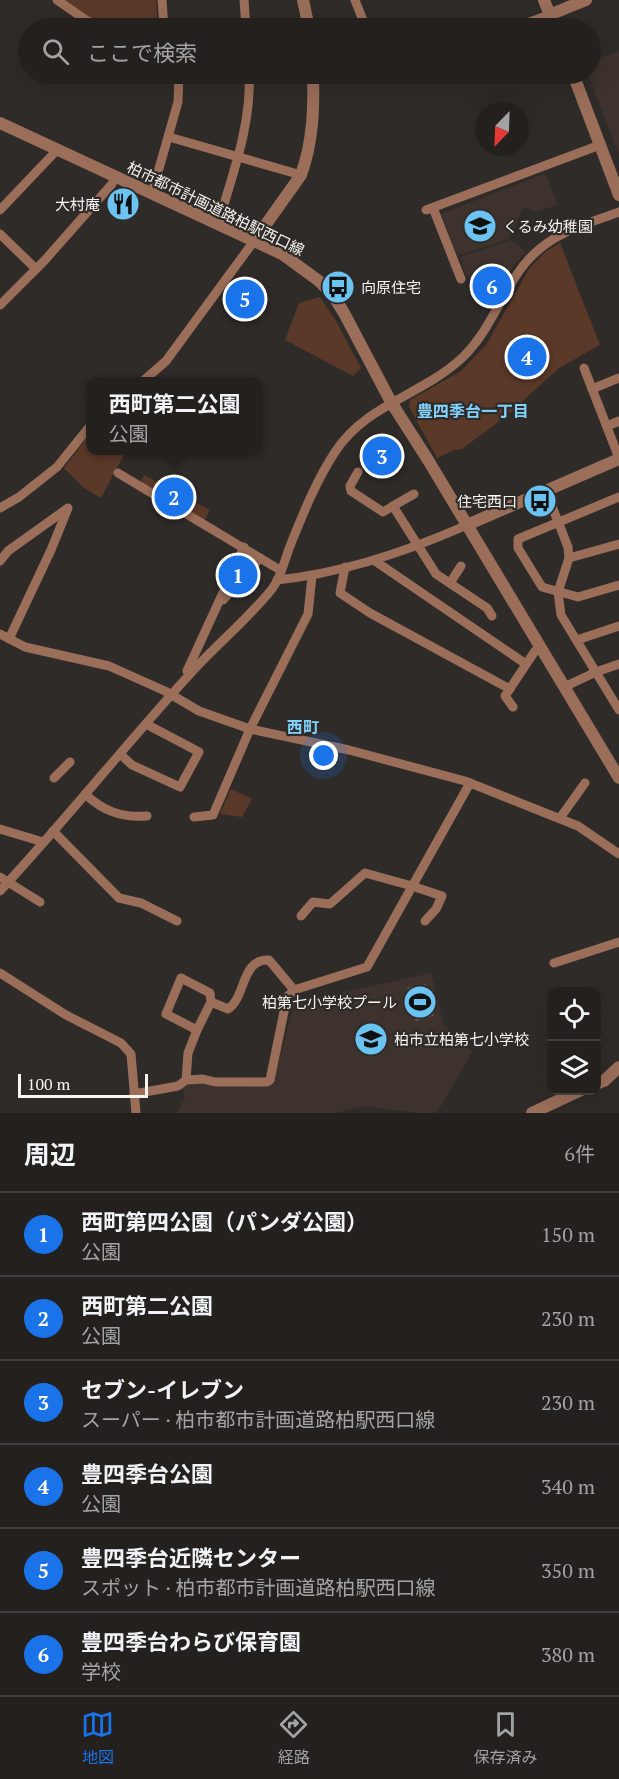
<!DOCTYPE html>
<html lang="ja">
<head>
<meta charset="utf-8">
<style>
  body { margin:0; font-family:"PT Serif","Noto Sans JP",serif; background:#2b2827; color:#f1f3f6 }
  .controls { position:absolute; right:18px; bottom:18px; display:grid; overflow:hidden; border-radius:12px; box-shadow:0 6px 24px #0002 }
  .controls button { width:54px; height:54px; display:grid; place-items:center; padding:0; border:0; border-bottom:2px solid #403e3c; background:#23201e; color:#f1f3f6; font:30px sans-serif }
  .compass { position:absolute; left:475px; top:102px; width:54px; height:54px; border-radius:50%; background:#23201e; box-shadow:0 6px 24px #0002; rotate:203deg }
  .scale { position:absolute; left:18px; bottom:15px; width:130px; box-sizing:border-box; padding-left:6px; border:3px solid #f7f4f2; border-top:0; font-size:16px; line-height:21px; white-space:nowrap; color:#f7f4f2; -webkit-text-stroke:4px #2f2b28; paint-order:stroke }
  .you { position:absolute; left:324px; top:756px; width:21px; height:21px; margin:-15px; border:4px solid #fff; border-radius:50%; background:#1a73e8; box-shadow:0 0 0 9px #1a73e833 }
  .badge { display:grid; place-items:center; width:39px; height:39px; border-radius:50%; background:#1a73e8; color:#fff; font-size:20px; font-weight:700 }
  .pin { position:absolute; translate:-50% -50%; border:3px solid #fff; box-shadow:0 2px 6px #0006 }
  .popup { position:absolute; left:86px; top:377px; width:177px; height:78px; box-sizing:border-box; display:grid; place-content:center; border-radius:12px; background:#23201e; filter:drop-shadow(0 2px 4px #0005); font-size:20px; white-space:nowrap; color:#a3a3a4 }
  .popup b { font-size:22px; color:#f1f3f6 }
  .popup::after { content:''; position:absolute; left:50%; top:100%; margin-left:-12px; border:12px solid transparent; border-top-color:#23201e }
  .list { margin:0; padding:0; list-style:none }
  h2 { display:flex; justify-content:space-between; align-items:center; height:78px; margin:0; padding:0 24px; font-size:26px }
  h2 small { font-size:20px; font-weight:400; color:#a3a3a4 }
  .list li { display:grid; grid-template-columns:39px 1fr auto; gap:18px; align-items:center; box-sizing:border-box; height:84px; padding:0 24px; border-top:2px solid #403e3c }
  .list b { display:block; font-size:22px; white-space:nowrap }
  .list p { margin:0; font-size:20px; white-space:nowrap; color:#a3a3a4 }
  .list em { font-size:20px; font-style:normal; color:#a3a3a4 }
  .icon { flex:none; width:33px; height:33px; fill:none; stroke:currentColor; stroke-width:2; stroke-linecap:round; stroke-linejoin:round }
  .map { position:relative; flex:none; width:619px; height:1113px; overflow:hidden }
  .search { position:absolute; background:#23201e; box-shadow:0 6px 24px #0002; left:18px; right:18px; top:18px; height:66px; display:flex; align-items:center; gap:15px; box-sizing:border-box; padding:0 21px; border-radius:33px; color:#a3a3a4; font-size:22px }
  .sheet { height:582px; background:#23201e }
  nav { display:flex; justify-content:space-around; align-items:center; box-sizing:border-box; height:84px; border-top:2px solid #403e3c; background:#23201e; font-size:16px; color:#a3a3a4 }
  nav a { display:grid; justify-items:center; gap:3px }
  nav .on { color:#1a73e8 }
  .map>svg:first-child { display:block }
  .built { fill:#3d322d }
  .green { fill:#5b3929 }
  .water { fill:#2e0b00; stroke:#6a5149; stroke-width:1.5 }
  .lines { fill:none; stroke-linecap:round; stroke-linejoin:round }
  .minor { stroke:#9a6e59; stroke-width:9 }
  .tertiary { stroke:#9a6e59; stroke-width:12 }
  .labels { text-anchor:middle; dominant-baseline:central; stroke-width:4.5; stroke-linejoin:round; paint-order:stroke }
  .poi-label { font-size:15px; fill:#f7f4f2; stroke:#2f2b28; text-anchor:end }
  .street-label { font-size:15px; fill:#f7f4f2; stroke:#2f2b28 }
  .neighbourhood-label { font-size:16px; font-weight:bold; fill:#81d2fd; stroke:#2f2b28 }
</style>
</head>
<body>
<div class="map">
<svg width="619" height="1113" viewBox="0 0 619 1113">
  <rect width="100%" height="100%" fill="#2f2b28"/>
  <!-- built -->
  <g class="built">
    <polygon points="619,51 619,155 588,74 590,74 591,68 594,67 591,61"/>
    <polygon points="546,173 557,205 536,212 524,207 509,239 457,256 441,214"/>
    <polygon points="511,240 526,252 514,265 496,295 478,285 466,275 460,257"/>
    <polygon points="431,973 444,1026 472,1052 437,1113 418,1113 363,1106 335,1113 176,1113 185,1098 182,1088 193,1082 208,1083 213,1087 270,1086 273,1083 294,1003"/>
  </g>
  <!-- green -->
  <g class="green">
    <polygon points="63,0 156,0 158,28 114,28 89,17"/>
    <polygon points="560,243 600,345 559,368 505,417 462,449 454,450 437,458 409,407 410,400 461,371 486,345 529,269 545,252"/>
    <polygon points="320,297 336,321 361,368 353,376 285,340 299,303"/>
    <polygon points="90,434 90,450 126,451 101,498 84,488 64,468"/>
    <polygon points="144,475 210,510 204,521 140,483"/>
    <polygon points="231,789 252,799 242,817 220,814"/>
  </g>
  <!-- water -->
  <polygon class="water" points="425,985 433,1015 416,1020 408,988"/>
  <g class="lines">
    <!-- minor -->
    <g class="minor">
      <polyline points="57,0 86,20 103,28"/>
      <polyline points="162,0 164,28"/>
      <polyline points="244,0 246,28"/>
      <polyline points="355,0 366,28"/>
      <polyline points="513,28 549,15"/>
      <polyline points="384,74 390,76 396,74"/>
      <polyline points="169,137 301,175"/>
      <polyline points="152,193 178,102 179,74"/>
      <polyline points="433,208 461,279"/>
      <polyline points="0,210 58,149"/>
      <polyline points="426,210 600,145"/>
      <path d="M218 224C232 176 252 123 249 74"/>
      <polyline points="0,234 36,269"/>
      <polyline points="0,305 45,260 112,184 115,176"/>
      <polyline points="584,368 619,458"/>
      <polyline points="142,382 166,361 254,241"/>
      <polyline points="592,389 619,378"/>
      <polyline points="607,426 619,421"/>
      <polyline points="358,472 350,486 351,491 383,512 393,506 436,574 487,608 492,616"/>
      <polyline points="118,473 280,570"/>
      <polyline points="546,491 568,547 569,558 558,592 561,615 619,710"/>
      <polyline points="619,497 518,539 518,548 542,587 578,597 619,585"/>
      <polyline points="393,506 414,494"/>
      <polyline points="0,508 19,497 57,467 90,426"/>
      <polyline points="569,558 619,544"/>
      <polyline points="0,561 8,551 68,508 51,550 9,639"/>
      <polyline points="375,561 526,664"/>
      <polyline points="345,567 340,593 370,613 510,689"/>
      <path d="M277 580C344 573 406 552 467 525"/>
      <polyline points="450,583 461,566"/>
      <polyline points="223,600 260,558"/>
      <polyline points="0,634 25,647 109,666 165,691 199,711 250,729 349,750 465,781 578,826 619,854"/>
      <polyline points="577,640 619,626"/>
      <polyline points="189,673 187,671 244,547"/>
      <polyline points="564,687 596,672 619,664"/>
      <polyline points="513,707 505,696 535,651 540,648"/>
      <polyline points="120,754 132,765 180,787 199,752 146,724"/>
      <polyline points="54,778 70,762"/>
      <path d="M85 794C103 811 122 818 147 816"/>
      <polyline points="194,817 213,815 250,729 308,614 312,576"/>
      <polyline points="560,818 585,783"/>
      <polyline points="0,829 43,842"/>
      <polyline points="53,831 119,898 141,903 177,921"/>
      <polyline points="0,877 40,902"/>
      <path d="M0 891C65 821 125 745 190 674 215 646 248 619 272 589 281 578 285 559 290 546 303 514 316 481 335 452 366 404 423 395 463 357 495 326 505 280 535 253 558 231 590 223 619 212"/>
      <polyline points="301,916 313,902 330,904 365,873 412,886 442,896 436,909 425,921"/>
      <polyline points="554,963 619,942"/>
      <polyline points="0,973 66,1015 121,1043 131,1054 136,1113"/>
      <path d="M211 1002 197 1030 166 1014 181 978 210 993 211 1002 228 1009C246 998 241 958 269 960L294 990"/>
      <polyline points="186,1080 188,1053 197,1030"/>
      <polyline points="134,1094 178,1086 186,1080 203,1079 215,1082 267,1082 270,1080 287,997 294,990 367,967 470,783"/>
    </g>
    <!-- tertiary -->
    <g class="tertiary">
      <polyline points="303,0 309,28"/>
      <polyline points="544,0 555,28"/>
      <polyline points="549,15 586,0"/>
      <polyline points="573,74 619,195"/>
      <polyline points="0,123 282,254 319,281 333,295 344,313 391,402 428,460 619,778"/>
      <path d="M254 241 301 175C313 142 314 108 313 74"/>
      <polyline points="467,525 619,459"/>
      <polyline points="596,1084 604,1081 619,1067"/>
      <polyline points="532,1113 581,1090"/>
    </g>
  </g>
  <!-- icons -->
  <defs>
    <symbol id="restaurant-disc" viewBox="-11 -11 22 22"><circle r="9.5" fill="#6bc3f2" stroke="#2f2b28"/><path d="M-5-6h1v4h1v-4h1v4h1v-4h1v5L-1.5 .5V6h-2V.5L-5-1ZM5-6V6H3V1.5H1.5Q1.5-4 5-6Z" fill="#111"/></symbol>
    <symbol id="school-disc" viewBox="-11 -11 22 22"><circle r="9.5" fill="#6bc3f2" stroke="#2f2b28"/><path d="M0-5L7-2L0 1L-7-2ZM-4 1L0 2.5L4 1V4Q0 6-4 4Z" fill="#111"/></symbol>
    <symbol id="bus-disc" viewBox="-11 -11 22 22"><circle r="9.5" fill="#6bc3f2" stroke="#2f2b28"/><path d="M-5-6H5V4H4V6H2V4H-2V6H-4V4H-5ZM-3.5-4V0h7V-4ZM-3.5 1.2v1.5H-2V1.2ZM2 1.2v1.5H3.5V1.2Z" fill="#111"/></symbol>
    <symbol id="stadium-disc" viewBox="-11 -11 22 22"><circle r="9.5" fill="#6bc3f2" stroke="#2f2b28"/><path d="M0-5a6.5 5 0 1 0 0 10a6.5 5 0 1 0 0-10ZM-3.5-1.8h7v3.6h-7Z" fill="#111"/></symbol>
  </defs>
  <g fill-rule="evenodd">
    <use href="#restaurant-disc" x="104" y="185" width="38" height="38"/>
    <use href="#school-disc" x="461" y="207" width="38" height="38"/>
    <use href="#bus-disc" x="319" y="268" width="38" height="38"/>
    <use href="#bus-disc" x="521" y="482" width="38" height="38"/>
    <use href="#stadium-disc" x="401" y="983" width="38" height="38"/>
    <use href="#school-disc" x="352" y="1020" width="38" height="38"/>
  </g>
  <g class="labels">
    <!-- poi labels -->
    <g class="poi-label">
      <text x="100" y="204">大村庵</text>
      <text x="503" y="226" text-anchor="start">くるみ幼稚園</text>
      <text x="361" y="287" text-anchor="start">向原住宅</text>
      <text x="517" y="501">住宅西口</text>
      <text x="397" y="1002">柏第七小学校プール</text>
      <text x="394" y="1039" text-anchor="start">柏市立柏第七小学校</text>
    </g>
    <!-- street labels -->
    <g class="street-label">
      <text transform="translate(216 208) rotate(26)">柏市都市計画道路柏駅西口線</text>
    </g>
    <!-- neighbourhood labels -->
    <g class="neighbourhood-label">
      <text x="473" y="411">豊四季台一丁目</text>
      <text x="303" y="727">西町</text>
    </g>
  </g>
</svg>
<div class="controls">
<button><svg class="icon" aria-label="locate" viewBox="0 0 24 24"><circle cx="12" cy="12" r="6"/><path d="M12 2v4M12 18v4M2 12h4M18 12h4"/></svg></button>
<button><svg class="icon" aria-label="layers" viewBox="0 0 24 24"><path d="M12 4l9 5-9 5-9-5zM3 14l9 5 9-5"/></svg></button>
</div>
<svg class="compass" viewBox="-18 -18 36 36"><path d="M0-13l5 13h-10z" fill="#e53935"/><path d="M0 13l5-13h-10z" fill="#a3a3a4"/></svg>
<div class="scale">100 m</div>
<div class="you"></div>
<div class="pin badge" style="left:238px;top:575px">1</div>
<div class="pin badge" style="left:174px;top:497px">2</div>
<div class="popup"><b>西町第二公園</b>公園</div>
<div class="pin badge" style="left:382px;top:456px">3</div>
<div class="pin badge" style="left:527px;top:357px">4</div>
<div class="pin badge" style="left:245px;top:299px">5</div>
<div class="pin badge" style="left:492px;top:286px">6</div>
<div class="search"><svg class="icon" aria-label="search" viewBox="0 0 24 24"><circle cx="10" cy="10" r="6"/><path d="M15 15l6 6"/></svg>ここで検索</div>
</div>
<section class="sheet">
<h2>周辺<small>6件</small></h2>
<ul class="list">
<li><span class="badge">1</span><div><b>西町第四公園（パンダ公園）</b><p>公園</p></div><em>150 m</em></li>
<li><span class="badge">2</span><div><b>西町第二公園</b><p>公園</p></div><em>230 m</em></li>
<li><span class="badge">3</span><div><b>セブン-イレブン</b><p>スーパー · 柏市都市計画道路柏駅西口線</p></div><em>230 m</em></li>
<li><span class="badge">4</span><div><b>豊四季台公園</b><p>公園</p></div><em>340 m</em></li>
<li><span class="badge">5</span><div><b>豊四季台近隣センター</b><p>スポット · 柏市都市計画道路柏駅西口線</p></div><em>350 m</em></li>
<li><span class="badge">6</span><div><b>豊四季台わらび保育園</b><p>学校</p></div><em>380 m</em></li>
</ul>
</section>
<nav>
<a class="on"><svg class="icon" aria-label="map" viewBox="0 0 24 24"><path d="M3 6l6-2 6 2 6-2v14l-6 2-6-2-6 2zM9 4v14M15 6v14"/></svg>地図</a>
<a><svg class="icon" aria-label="directions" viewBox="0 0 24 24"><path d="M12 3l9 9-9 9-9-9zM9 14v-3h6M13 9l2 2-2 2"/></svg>経路</a>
<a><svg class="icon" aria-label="saved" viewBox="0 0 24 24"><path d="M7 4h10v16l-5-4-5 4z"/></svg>保存済み</a>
</nav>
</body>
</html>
